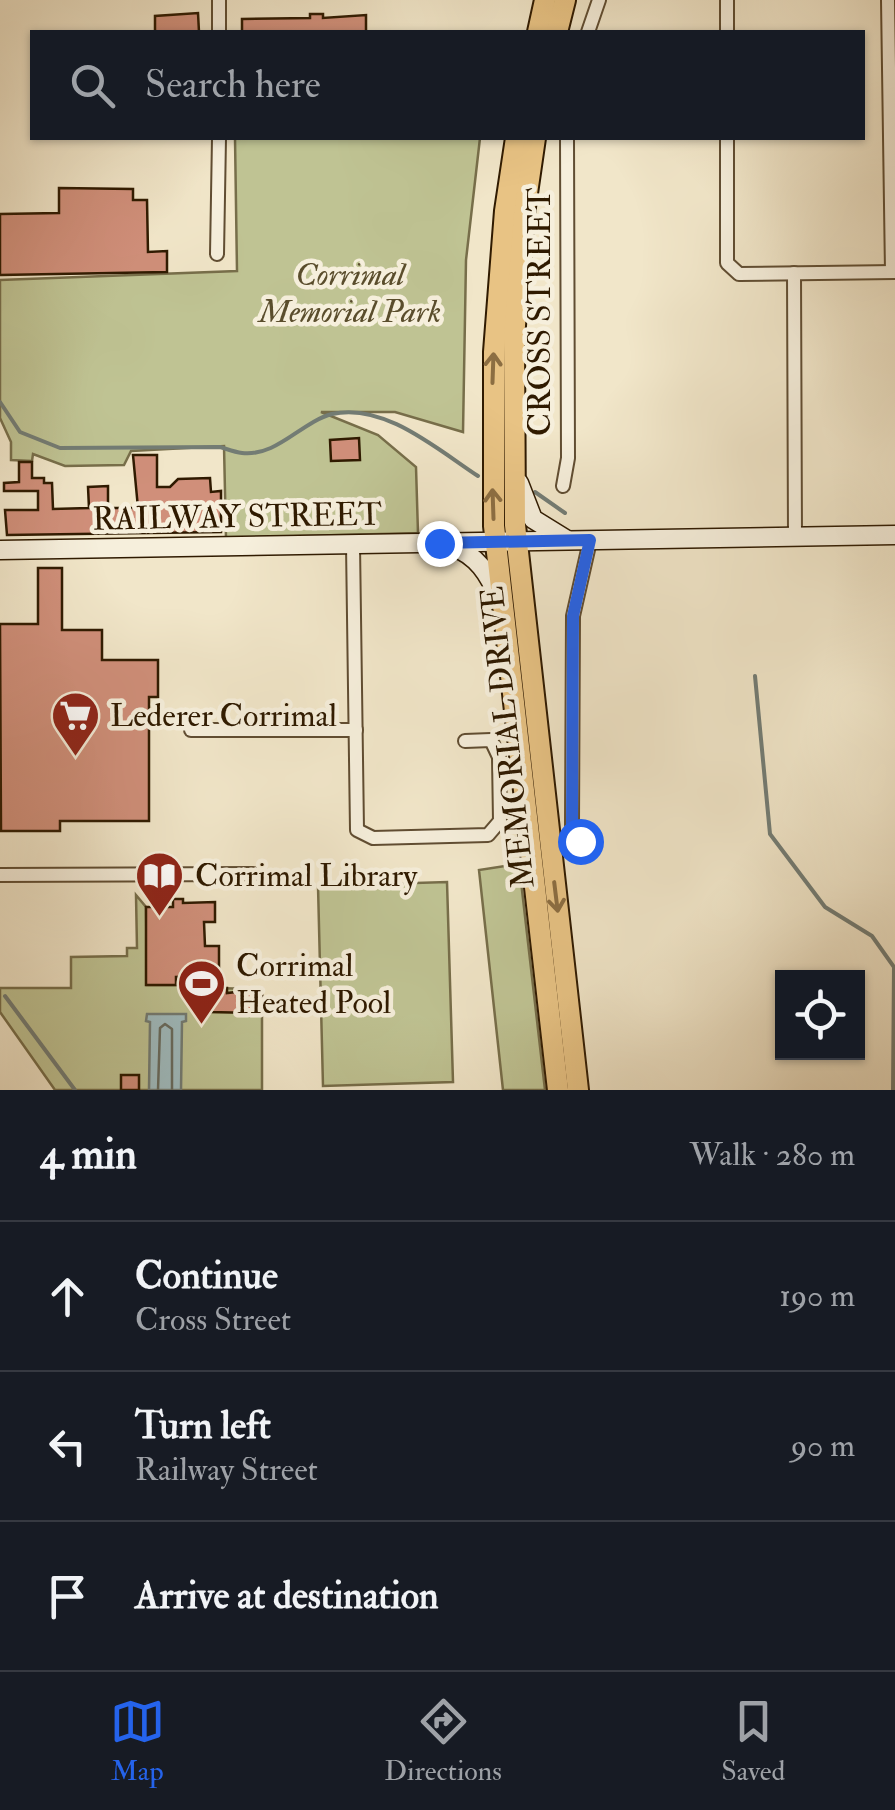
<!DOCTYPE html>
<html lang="en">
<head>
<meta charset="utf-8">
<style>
  body { margin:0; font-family:"IM FELL Double Pica",serif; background:#20242c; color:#f1f3f6 }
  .controls { position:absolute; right:30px; bottom:30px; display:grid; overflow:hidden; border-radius:0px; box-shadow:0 2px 8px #0004 }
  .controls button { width:90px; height:90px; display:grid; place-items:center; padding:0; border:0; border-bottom:2px solid #363941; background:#171b24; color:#f1f3f6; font:50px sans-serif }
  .stop { position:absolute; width:30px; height:30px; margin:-22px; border:8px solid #2563eb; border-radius:50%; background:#fff }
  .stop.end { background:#2563eb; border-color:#fff; box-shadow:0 2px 10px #0008 }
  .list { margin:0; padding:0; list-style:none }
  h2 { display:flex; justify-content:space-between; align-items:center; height:130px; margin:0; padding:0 40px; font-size:42px }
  h2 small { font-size:32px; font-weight:400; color:#9ea1a6 }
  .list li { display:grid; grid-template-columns:65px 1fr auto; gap:30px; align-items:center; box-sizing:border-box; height:150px; padding:0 40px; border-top:2px solid #363941 }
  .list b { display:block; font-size:38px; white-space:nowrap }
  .list p { margin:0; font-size:32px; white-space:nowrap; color:#9ea1a6 }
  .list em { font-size:32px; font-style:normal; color:#9ea1a6 }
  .icon { flex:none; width:55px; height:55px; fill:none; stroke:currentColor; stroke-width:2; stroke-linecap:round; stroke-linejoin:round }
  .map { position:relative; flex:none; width:895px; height:1090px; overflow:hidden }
  .search { position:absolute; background:#171b24; box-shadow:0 2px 8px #0004; left:30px; right:30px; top:30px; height:110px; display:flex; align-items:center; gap:25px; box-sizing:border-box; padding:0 35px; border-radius:0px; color:#9ea1a6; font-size:38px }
  .sheet { height:580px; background:#171b24 }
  nav { display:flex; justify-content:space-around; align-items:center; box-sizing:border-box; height:140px; border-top:2px solid #363941; background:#171b24; font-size:28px; color:#9ea1a6 }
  nav a { display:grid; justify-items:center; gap:5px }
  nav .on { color:#2563eb }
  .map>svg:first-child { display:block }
  .green { fill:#bfc393; stroke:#776e4a; stroke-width:2.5 }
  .water { fill:#a0bdc1; stroke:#737c74; stroke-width:2.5 }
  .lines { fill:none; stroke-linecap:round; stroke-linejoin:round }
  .shore { stroke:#686c60; stroke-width:2.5 }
  .stream { stroke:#737c74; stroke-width:4 }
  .building { fill:#d08f7a; stroke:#2f1a00; stroke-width:2.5 }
  .street-casing { stroke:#604d32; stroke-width:16 }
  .secondary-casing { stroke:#2f1a00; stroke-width:21 }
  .primary-casing { stroke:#2f1a00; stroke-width:24 }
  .street { stroke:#f6efdc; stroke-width:12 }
  .secondary { stroke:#f6efdc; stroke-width:18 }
  .primary { stroke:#e8c384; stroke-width:20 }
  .oneway { stroke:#8c6e42 }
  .route { stroke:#2563eb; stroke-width:12 }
  .labels { text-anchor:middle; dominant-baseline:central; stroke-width:9; stroke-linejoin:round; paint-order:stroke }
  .park-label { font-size:32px; font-style:italic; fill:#5a4d2c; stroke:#f6efdc }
  .street-label { font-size:32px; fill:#2f1a00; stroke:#f6efdc }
  .poi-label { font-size:32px; fill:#2f1a00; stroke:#f6efdc; text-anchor:start }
</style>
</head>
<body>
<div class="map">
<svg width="895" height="1090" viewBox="0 0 895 1090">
  <rect width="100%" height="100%" fill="#f1e6c9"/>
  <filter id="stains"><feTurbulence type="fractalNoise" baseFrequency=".002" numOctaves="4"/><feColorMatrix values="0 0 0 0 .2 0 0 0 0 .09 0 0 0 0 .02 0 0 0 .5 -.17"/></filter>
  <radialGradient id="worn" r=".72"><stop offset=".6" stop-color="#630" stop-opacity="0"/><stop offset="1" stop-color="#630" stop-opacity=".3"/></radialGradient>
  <!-- green -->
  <g class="green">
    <polygon points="235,138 480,138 466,260 463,432 395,412 321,412 378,435 416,467 418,533 226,538 224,446 131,451 124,465 65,466 33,454 32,461 11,460 11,442 0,418 0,280 237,271"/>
    <polygon points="519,864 545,1090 503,1090 479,870"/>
    <polygon points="447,882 453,1082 323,1086 318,886"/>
    <polygon points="136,895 146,907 147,985 176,985 176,977 212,976 212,988 262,989 262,1090 55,1090 0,1012 0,988 71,988 71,957 127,956 127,948 137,948"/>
  </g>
  <!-- water -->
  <polygon class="water" points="147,1014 186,1014 186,1021 182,1022 181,1090 149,1090 150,1022 146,1021"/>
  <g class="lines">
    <!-- shore -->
    <polyline class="shore" points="158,1090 160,1028 165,1024 172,1029 172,1090"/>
    <!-- stream -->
    <g class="stream">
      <path d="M0 402 20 432 60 448 220 447C227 449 234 452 242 453 277 457 301 422 332 414 384 402 438 450 478 476"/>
      <polyline points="535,492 565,513"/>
      <polyline points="755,676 770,834 825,907 872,936 894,967 893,1090"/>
      <polyline points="5,996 75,1090"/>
    </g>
  </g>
  <!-- building -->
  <g class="building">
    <polygon points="198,13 199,32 155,32 155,16"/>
    <polygon points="310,14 323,14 323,18 366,15 366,32 242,32 242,19 310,18"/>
    <polygon points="59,188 133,189 133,200 147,200 148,252 167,251 167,272 0,275 0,214 59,213"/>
    <polygon points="359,438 360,460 331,461 330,440"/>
    <polygon points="133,455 157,455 157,487 170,487 178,479 210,478 211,492 221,491 221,532 7,535 5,510 38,510 38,491 4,491 4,483 19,482 19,462 32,462 32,478 44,478 44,483 52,483 53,509 89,508 88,487 108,486 108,508 138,508"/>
    <polygon points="38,568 62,568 62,630 102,630 102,660 158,660 158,697 149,697 149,821 60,821 60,831 1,831 0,624 38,624"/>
    <polygon points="173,899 183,899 183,903 215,902 215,922 204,922 205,946 219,946 219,976 176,977 176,985 146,985 146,907 173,907"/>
    <polygon points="212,988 227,988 227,993 262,989 262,1013 209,1012"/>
    <rect x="121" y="1075" width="18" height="15"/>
  </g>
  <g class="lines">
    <defs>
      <g id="street">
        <polyline points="219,0 219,32"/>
        <polyline points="888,0 892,272"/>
        <polyline points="588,32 599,0"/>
        <polyline points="727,32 727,0"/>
        <polyline points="727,138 727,263 739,274 895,272"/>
        <polyline points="217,254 219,138"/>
        <polyline points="794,273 795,536"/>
        <polyline points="563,486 568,458 567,138"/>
        <polyline points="353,545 357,830 373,838 488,835 500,821 499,757 491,740 465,741"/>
        <polyline points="191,730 356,730"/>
        <polyline points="580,841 572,825 573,616 590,541"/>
        <polyline points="0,875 253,874"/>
      </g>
      <g id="secondary">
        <polyline points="519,483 533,519 567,540"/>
        <path d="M451 546C477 555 489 574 499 599"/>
        <polyline points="0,550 895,535"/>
      </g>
      <g id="primary">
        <polyline points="538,32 545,0"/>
        <polyline points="557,32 565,0"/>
        <polyline points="516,138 505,211 494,352 494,526 558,1090"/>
        <polyline points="535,138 524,214 514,338 515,525 578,1090"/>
      </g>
    </defs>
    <!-- street casing -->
    <use href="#street" class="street-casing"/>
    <!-- secondary casing -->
    <use href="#secondary" class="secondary-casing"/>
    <!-- primary casing -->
    <use href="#primary" class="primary-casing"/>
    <!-- street -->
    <use href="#street" class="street"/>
    <!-- secondary -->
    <use href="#secondary" class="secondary"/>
    <!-- primary -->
    <use href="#primary" class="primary"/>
  </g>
  <!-- one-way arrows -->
  <defs><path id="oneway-shaft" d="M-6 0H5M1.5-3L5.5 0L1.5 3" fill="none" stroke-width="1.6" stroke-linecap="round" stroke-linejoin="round" transform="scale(2.5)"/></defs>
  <g class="oneway">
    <use href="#oneway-shaft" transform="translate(493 368) rotate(-88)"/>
    <use href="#oneway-shaft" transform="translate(493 504) rotate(-92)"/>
    <use href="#oneway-shaft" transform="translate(556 897) rotate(83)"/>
  </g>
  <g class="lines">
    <!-- route -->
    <polyline class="route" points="439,543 590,540 573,616 572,825 580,841"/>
  </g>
  <!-- icons -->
  <defs>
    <symbol id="supermarket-pin" viewBox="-11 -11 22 30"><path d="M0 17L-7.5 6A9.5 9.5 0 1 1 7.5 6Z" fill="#8f2418" stroke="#f6efdc"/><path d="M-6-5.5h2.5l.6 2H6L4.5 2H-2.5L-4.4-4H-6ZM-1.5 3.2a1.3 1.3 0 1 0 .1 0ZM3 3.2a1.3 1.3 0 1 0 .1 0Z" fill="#fff"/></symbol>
    <symbol id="library-pin" viewBox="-11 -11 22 30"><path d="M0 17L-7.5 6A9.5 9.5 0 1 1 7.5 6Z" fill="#8f2418" stroke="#f6efdc"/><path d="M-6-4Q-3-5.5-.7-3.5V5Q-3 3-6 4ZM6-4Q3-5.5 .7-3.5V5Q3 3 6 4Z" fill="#fff"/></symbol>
    <symbol id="stadium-pin" viewBox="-11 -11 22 30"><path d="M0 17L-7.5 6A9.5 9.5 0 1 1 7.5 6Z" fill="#8f2418" stroke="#f6efdc"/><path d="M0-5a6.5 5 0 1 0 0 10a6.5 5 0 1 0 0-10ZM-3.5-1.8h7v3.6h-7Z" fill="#fff"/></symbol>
  </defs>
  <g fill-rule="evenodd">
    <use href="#supermarket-pin" x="48" y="688" width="55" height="75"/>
    <use href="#library-pin" x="132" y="848" width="55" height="75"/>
    <use href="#stadium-pin" x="174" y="956" width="55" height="75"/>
  </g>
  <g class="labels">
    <!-- park labels -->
    <g class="park-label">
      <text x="350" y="275">Corrimal<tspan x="350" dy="37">Memorial Park</tspan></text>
    </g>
    <!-- street labels -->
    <g class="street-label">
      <text transform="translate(540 312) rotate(-90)">CROSS STREET</text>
      <text transform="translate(237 517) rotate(-1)">RAILWAY STREET</text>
      <text transform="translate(508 737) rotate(-96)">MEMORIAL DRIVE</text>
    </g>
    <!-- poi labels -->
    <g class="poi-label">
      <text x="110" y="716">Lederer Corrimal</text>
      <text x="195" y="876">Corrimal Library</text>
      <text x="236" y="966">Corrimal<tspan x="236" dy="37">Heated Pool</tspan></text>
    </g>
  </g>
  <rect width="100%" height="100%" filter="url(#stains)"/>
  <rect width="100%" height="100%" fill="url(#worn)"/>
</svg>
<div class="controls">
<button><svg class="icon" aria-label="locate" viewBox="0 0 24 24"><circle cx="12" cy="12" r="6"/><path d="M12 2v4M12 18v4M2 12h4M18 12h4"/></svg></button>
</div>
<div class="stop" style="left:580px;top:841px"></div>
<div class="stop end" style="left:439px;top:543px"></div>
<div class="search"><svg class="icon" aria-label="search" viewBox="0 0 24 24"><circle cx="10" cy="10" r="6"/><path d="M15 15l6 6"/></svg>Search here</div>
</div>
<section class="sheet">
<h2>4 min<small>Walk · 280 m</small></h2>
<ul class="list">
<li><svg class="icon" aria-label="ahead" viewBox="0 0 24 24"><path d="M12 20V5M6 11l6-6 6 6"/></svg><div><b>Continue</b><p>Cross Street</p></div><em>190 m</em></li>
<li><svg class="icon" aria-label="left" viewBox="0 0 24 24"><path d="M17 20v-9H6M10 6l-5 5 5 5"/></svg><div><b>Turn left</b><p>Railway Street</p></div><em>90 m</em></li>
<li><svg class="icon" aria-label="arrive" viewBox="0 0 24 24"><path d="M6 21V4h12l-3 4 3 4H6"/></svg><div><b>Arrive at destination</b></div></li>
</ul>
</section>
<nav>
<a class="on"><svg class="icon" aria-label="map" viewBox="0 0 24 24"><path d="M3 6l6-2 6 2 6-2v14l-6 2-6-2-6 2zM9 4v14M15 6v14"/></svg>Map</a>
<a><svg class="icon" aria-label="directions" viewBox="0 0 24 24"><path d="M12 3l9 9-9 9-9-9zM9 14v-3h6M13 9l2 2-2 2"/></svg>Directions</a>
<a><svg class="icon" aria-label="saved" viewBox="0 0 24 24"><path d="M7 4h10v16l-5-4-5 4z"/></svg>Saved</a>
</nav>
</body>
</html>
